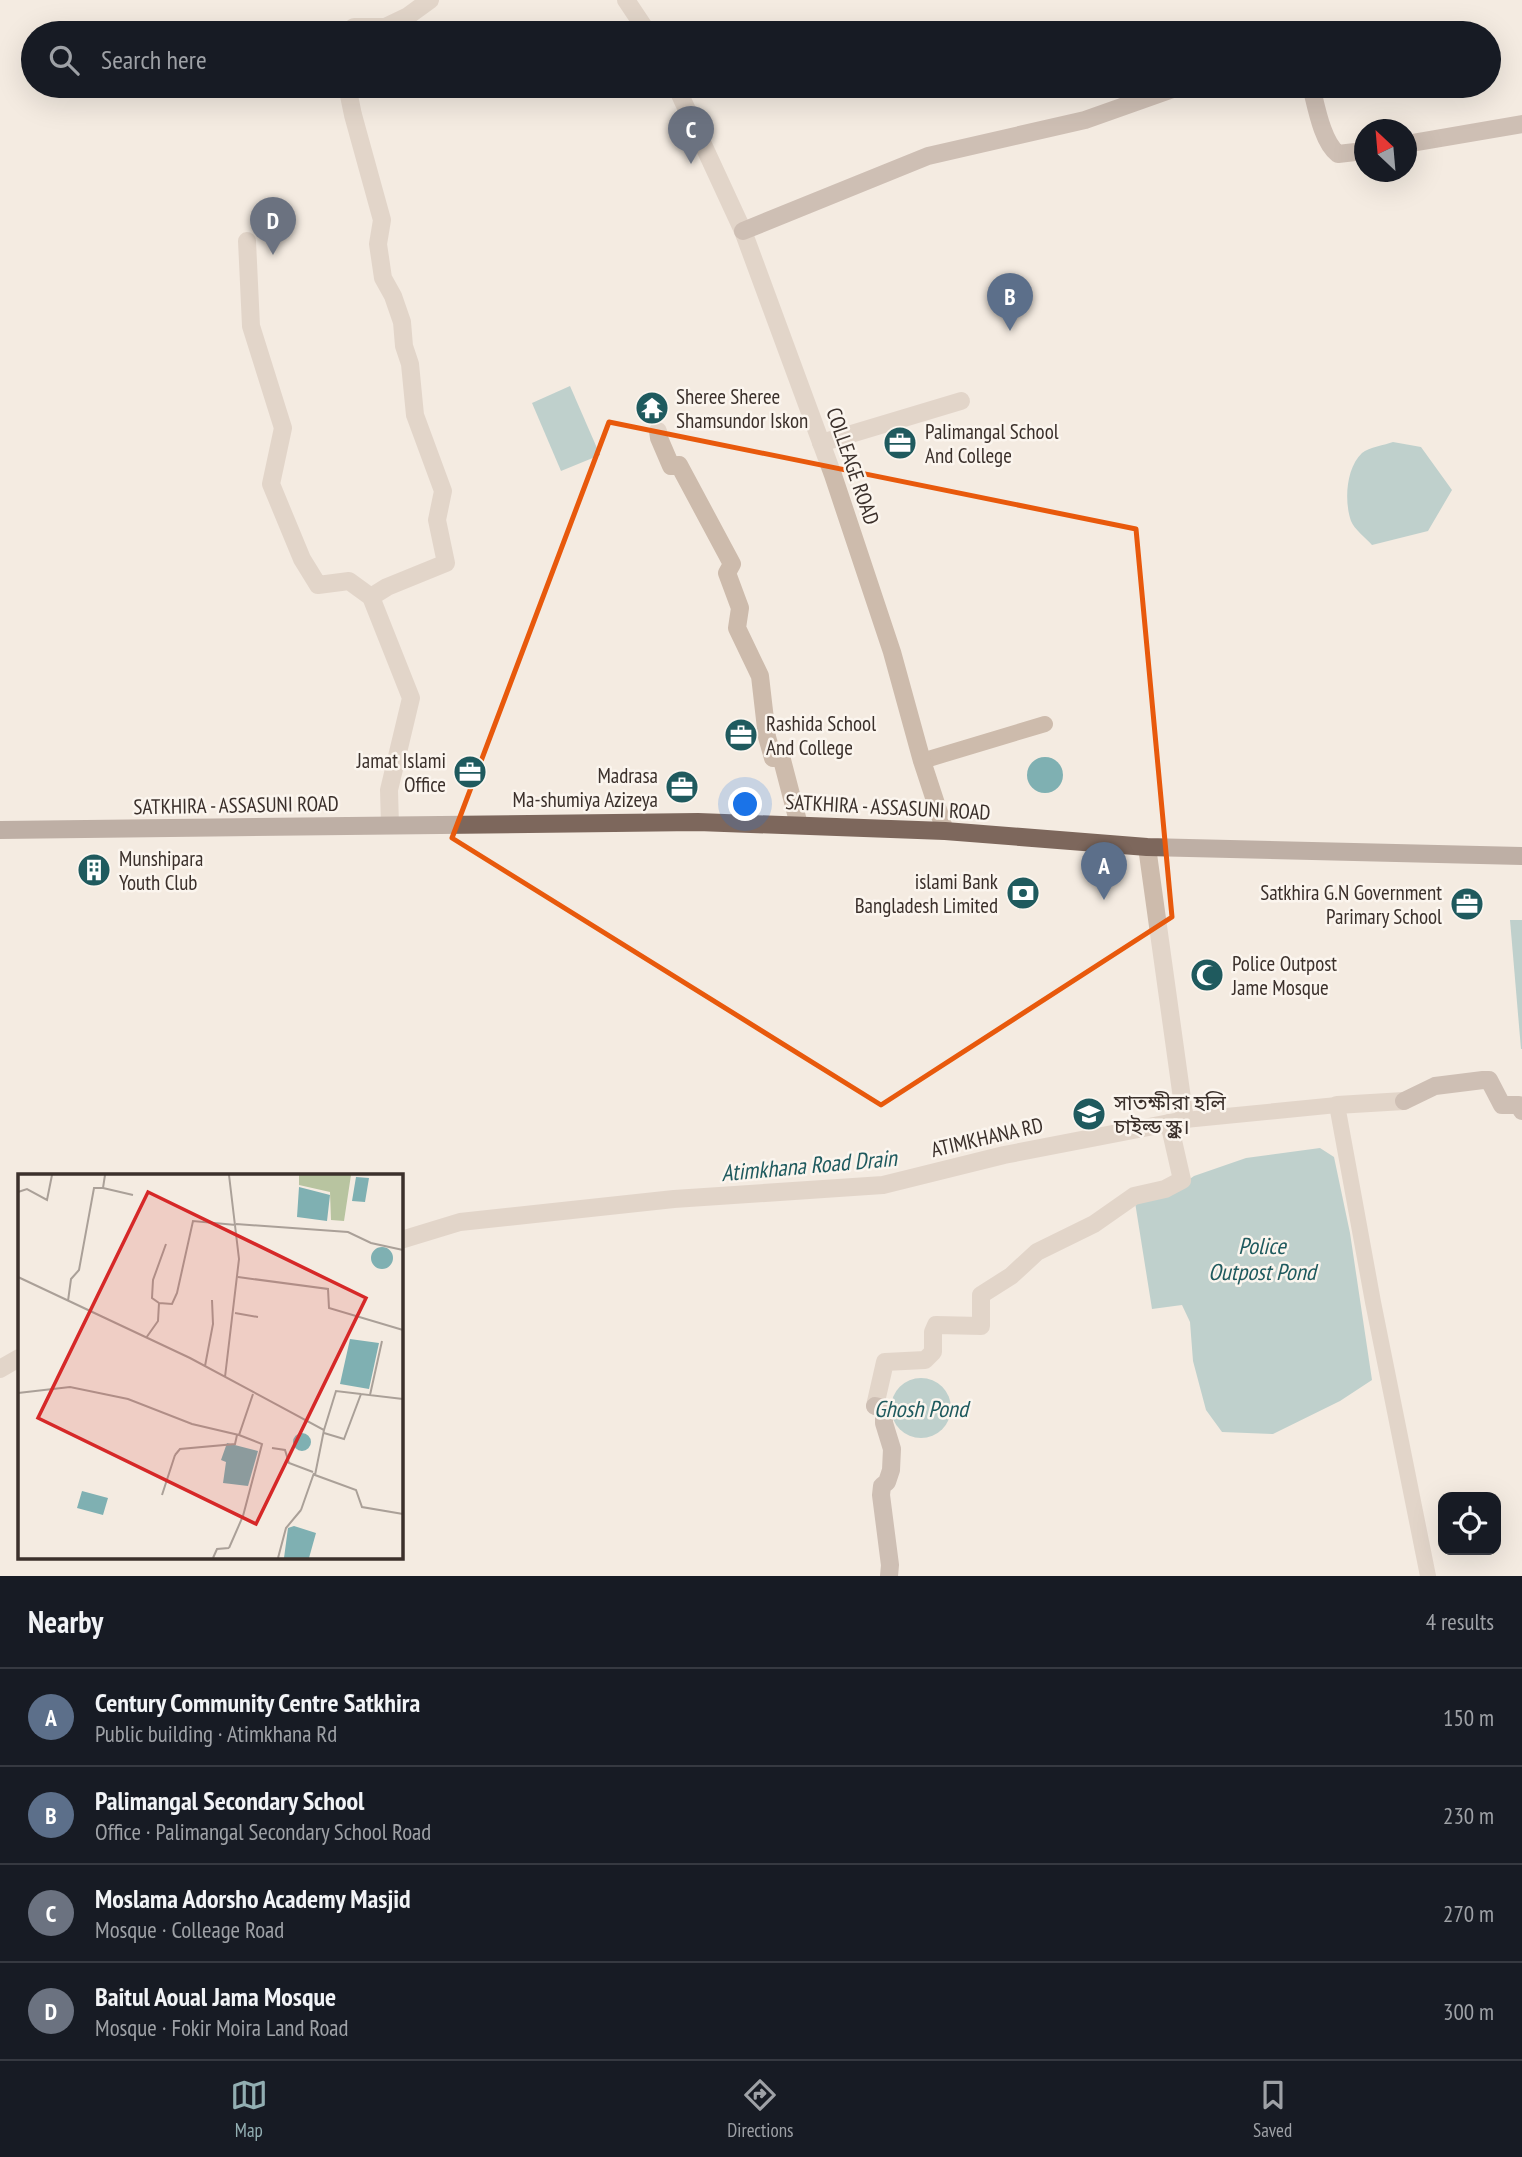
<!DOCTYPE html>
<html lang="en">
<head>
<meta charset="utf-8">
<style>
  body { margin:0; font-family:"PT Sans Narrow","Noto Sans Bengali",sans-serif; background:#20242c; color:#f1f3f6 }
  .controls { position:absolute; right:21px; bottom:21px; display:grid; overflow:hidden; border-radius:14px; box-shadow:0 7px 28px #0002 }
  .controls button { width:63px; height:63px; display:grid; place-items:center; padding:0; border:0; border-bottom:2px solid #363941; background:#171b24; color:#f1f3f6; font:35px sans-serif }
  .compass { position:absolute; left:1354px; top:119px; width:63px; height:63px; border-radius:50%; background:#171b24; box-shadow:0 7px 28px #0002; rotate:334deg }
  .you { position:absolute; left:746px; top:805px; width:24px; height:24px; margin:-18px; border:5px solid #fff; border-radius:50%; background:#1a73e8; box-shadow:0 0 0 10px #1a73e833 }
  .badge { display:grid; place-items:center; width:46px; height:46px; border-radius:50%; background:#92aeb2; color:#fff; font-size:23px; font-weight:700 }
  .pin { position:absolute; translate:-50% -58px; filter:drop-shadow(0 2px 4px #0008) }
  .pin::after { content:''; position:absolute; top:37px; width:24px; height:21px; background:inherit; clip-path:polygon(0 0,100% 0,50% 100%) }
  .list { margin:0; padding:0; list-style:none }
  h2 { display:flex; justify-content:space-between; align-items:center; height:91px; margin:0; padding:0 28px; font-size:30px }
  h2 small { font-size:23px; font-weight:400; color:#9ea1a6 }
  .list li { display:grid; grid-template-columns:46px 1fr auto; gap:21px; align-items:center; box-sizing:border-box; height:98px; padding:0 28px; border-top:2px solid #363941 }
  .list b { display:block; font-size:26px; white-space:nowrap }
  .list p { margin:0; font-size:23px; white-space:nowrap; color:#9ea1a6 }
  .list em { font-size:23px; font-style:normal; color:#9ea1a6 }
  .icon { flex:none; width:38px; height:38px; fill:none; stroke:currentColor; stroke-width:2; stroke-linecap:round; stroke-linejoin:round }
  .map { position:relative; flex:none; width:1522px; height:1576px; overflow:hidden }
  .search { position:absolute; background:#171b24; box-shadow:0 7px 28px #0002; left:21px; right:21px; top:21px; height:77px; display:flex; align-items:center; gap:18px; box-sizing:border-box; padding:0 24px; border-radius:38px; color:#9ea1a6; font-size:26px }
  .sheet { height:483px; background:#171b24 }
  nav { display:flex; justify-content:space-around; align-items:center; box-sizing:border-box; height:98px; border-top:2px solid #363941; background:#171b24; font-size:19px; color:#9ea1a6 }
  nav a { display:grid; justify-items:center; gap:4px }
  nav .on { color:#92aeb2 }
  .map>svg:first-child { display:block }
  .water { fill:#7fb0b2 }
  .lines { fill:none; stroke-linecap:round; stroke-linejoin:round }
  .minor { stroke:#cdbbac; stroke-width:16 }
  .tertiary { stroke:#cdbbac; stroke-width:18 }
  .secondary { stroke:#a18a7d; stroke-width:18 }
  .primary { stroke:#7d675c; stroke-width:18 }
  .marked { fill:none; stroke:#e8590c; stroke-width:5; stroke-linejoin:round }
  .labels { text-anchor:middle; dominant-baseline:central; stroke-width:5; stroke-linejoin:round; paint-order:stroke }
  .poi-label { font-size:21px; fill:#3b302b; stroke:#fbf5ee; text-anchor:start }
  .street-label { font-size:21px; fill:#3b302b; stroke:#fbf5ee }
  .water-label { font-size:23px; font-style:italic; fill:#1f5a5e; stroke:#fbf5ee }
  .inset-road { fill:none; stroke:#aaa098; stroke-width:2 }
  .view { fill:#d62828; fill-opacity:0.15; stroke:#d62828; stroke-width:3.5 }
  .inset-edge { fill:none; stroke:#3b302b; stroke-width:3.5 }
</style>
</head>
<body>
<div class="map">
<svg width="1522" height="1576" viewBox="0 0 1522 1576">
  <rect width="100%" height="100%" fill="#f4ebe1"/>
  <!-- water -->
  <g class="water">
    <polygon points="570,386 600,455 561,471 532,403"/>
    <path d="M1393 442 1421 447 1452 490 1428 531 1372 545C1366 538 1354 529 1351 521 1344 501 1346 468 1362 453 1369 447 1385 445 1393 442Z"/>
    <circle cx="1045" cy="775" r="18"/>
    <polygon points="1510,920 1522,920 1522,1049 1521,1049"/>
    <polygon points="1320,1148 1334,1157 1350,1233 1372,1380 1340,1401 1273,1434 1222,1432 1206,1410 1193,1361 1190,1322 1182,1305 1152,1309 1134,1196 1174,1190 1194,1176 1246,1158"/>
    <circle cx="921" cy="1408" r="30"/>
  </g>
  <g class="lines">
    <!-- minor -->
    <g class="minor">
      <polyline points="922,761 1045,724"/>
      <polyline points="1185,1120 1337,1105 1373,1302 1428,1576"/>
    </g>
    <!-- tertiary -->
    <g class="tertiary">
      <polyline points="626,0 648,33"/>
      <polyline points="346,33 354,27 385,27 408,16 430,0"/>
      <polyline points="347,86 353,115 382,220 378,244 383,278 393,296 402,322 404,346 410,364 415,415 443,491 437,520 446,563 387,587 371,597"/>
      <polyline points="676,86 743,231 833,475 892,652 922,761 945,831"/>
      <polyline points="247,241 251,326 283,428 271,484 302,559 318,585 349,581 371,597 411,698 389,790 390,825"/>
      <polyline points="658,431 659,438 671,466 679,465 732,564 727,573 740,608 737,628 760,676 767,737 773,758 781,756 799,825"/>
      <polyline points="821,443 961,401"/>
      <polyline points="1337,1105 1404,1101"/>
      <polyline points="401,1240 460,1222 674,1199 883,1185 1004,1155 1185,1120 1147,847"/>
      <polyline points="0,1369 19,1358"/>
      <polyline points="875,1406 885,1362 925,1360 933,1352 933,1332 936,1325 981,1326 981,1295 1011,1276 1037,1252 1094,1224 1134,1196 1165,1189 1182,1180 1169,1123"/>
    </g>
    <!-- secondary -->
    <g class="secondary">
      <path d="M1311 86C1316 105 1322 142 1338 154L1364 151"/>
      <polyline points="1406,144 1522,124"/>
      <polyline points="743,231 928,156 1085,120 1181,86"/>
      <polyline points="1404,1101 1435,1086 1483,1080 1489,1080 1502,1105 1519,1105 1522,1111"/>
      <polyline points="875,1406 884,1408 884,1423 892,1449 891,1470 887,1482 882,1486 881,1495 890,1565 889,1576"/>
    </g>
    <!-- primary -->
    <polyline class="primary" points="0,830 698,822 945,831 1147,847 1522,856"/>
  </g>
  <!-- marked area -->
  <path d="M0 0H1522V1576H0ZM609 422 1136 529 1172 917 881 1105 452 838Z" fill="#f4ebe1" fill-opacity=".55" fill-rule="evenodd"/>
  <path class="marked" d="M609 422 1136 529 1172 917 881 1105 452 838Z"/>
  <!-- icons -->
  <defs>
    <symbol id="temple-disc" viewBox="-11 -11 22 22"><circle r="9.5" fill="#1f5a5e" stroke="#fbf5ee"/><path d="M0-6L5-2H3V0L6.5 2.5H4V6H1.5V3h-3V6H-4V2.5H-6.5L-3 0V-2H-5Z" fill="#fff"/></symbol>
    <symbol id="office-disc" viewBox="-11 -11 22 22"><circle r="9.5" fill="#1f5a5e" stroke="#fbf5ee"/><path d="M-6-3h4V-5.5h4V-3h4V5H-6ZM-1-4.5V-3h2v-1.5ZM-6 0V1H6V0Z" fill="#fff"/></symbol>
    <symbol id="building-disc" viewBox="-11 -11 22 22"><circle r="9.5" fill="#1f5a5e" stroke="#fbf5ee"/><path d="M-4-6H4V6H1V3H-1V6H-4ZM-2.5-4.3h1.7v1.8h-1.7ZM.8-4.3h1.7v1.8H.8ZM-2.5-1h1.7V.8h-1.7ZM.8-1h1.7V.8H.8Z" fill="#fff"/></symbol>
    <symbol id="bank-disc" viewBox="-11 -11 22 22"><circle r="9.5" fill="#1f5a5e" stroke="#fbf5ee"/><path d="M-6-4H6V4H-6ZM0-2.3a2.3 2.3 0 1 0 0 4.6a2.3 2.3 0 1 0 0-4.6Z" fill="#fff"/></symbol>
    <symbol id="mosque-disc" viewBox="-11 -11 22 22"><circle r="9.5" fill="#1f5a5e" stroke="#fbf5ee"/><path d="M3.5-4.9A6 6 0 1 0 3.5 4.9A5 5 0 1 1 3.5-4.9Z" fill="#fff"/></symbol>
    <symbol id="school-disc" viewBox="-11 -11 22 22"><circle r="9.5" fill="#1f5a5e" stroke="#fbf5ee"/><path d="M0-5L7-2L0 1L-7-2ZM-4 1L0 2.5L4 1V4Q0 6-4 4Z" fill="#fff"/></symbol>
  </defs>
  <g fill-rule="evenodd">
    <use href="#temple-disc" x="633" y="389" width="38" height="38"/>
    <use href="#office-disc" x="881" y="424" width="38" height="38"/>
    <use href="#office-disc" x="722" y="716" width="38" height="38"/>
    <use href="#office-disc" x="451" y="753" width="38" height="38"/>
    <use href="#office-disc" x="663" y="768" width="38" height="38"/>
    <use href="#building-disc" x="75" y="851" width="38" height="38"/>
    <use href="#bank-disc" x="1004" y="874" width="38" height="38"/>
    <use href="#office-disc" x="1448" y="885" width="38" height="38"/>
    <use href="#mosque-disc" x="1188" y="956" width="38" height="38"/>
    <use href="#school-disc" x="1070" y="1095" width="38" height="38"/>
  </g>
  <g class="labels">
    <!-- poi labels -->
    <g class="poi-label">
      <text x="676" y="396">Sheree Sheree<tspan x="676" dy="24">Shamsundor Iskon</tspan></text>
      <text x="925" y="431">Palimangal School<tspan x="925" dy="24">And College</tspan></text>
      <text x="766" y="723">Rashida School<tspan x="766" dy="24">And College</tspan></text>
      <text x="446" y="760" text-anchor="end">Jamat Islami<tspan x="446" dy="24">Office</tspan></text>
      <text x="658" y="775" text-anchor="end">Madrasa<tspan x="658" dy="24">Ma-shumiya Azizeya</tspan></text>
      <text x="119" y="858">Munshipara<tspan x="119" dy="24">Youth Club</tspan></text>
      <text x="998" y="881" text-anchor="end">islami Bank<tspan x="998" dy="24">Bangladesh Limited</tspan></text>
      <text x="1442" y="892" text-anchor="end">Satkhira G.N Government<tspan x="1442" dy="24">Parimary School</tspan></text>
      <text x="1232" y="963">Police Outpost<tspan x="1232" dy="24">Jame Mosque</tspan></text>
      <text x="1114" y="1102">সাতক্ষীরা হলি<tspan x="1114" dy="24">চাইল্ড স্কুল।</tspan></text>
    </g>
    <!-- street labels -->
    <g class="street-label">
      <text transform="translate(853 466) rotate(71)">COLLEAGE ROAD</text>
      <text transform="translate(236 805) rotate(-1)">SATKHIRA - ASSASUNI ROAD</text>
      <text transform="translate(888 807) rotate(3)">SATKHIRA - ASSASUNI ROAD</text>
      <text transform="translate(987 1137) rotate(-13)">ATIMKHANA RD</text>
    </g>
    <!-- water labels -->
    <g class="water-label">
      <text transform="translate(809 1165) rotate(-5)">Atimkhana Road Drain</text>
      <text x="1262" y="1245">Police<tspan x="1262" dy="26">Outpost Pond</tspan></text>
      <text x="921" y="1408">Ghosh Pond</text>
    </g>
  </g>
  <!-- overview -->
  <g transform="translate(18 1174)">
    <rect width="385" height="385" fill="#f4ebe1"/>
    <path d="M281 1H333L326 47 313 46 312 18 281 11Z" fill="#b8c4a0"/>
    <path d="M338 3 351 4 347 28 334 27ZM281 13 312 21 309 47 279 43ZM353 84a11 11 0 1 1 22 0a11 11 0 1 1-22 0ZM332 165 361 169 351 215 322 210ZM275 268a9 9 0 1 1 18 0a9 9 0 1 1-18 0ZM209 269 240 277 230 312 205 309 208 288 203 286ZM64 317 90 324 85 341 59 334ZM276 352 298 359 291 384H266L270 354Z" fill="#7fb0b2"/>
    <path class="inset-road" d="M85 14 115 21M0 18 9 15 29 26 34 1M218 50 330 58 353 69 385 76M0 103 172 184 306 256 297 301 338 316 344 333 385 340M220 103 310 115 311 134 385 156M50 127 53 105 61 96 76 14H85L87 1M141 129 154 130 159 119 175 47 218 51M217 139 240 143M128 164 140 147 141 129 134 124 135 106 148 70M187 192 195 150 194 126M207 203 221 85 211 1M0 219 52 213 110 225 174 250 221 261 235 220M352 221 364 167M306 256 318 217 343 220M306 259 326 265 343 220 385 225M254 274 267 276 271 289 295 298M157 281 162 275 217 270 219 261M144 321 157 281M283 336 296 299M211 374 225 342 244 270 221 261M195 384 199 375 211 374M260 384 268 354 283 336"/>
    <path class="view" d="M130 18 348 124 238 350 20 244Z"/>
    <rect width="385" height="385" class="inset-edge"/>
  </g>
</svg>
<div class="controls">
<button><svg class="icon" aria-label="locate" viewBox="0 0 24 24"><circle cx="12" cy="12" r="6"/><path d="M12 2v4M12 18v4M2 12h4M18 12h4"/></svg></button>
</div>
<svg class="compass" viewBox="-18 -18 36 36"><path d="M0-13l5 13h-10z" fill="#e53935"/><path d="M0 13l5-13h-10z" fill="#9ea1a6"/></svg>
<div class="you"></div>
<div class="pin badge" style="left:1104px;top:900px;background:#5c6f8a">A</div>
<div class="pin badge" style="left:1010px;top:331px;background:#5c6f8a">B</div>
<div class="pin badge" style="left:691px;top:164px;background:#6b7280">C</div>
<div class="pin badge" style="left:273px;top:255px;background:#6b7280">D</div>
<div class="search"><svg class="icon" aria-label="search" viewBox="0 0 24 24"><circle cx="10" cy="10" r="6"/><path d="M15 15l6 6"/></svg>Search here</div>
</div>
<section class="sheet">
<h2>Nearby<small>4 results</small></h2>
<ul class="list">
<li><span class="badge" style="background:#5c6f8a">A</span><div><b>Century Community Centre Satkhira</b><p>Public building · Atimkhana Rd</p></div><em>150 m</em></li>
<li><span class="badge" style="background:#5c6f8a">B</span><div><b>Palimangal Secondary School</b><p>Office · Palimangal Secondary School Road</p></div><em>230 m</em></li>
<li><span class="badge" style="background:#6b7280">C</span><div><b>Moslama Adorsho Academy Masjid</b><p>Mosque · Colleage Road</p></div><em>270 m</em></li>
<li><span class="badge" style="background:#6b7280">D</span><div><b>Baitul Aoual Jama Mosque</b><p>Mosque · Fokir Moira Land Road</p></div><em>300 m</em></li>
</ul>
</section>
<nav>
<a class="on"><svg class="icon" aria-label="map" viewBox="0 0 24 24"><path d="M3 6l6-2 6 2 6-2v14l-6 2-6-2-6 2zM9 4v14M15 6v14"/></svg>Map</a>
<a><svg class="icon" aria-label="directions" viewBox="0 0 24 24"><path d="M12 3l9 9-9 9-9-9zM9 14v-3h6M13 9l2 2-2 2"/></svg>Directions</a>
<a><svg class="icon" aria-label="saved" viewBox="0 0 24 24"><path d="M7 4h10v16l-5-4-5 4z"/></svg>Saved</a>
</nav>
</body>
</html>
